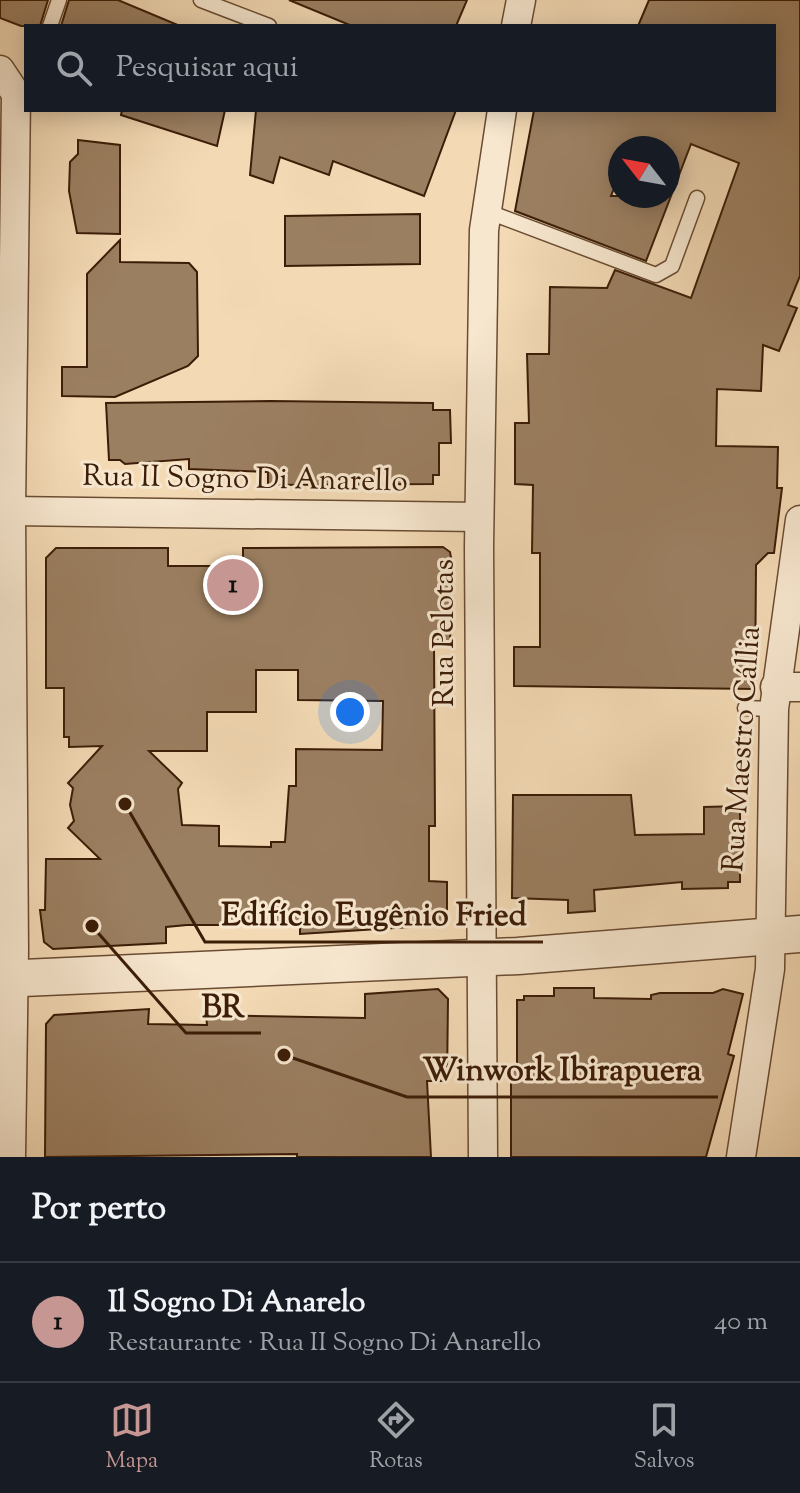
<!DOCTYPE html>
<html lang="pt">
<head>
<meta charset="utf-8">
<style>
  body { margin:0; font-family:"Sorts Mill Goudy",serif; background:#20242c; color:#f1f3f6 }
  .compass { position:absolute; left:608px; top:136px; width:72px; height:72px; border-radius:50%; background:#171b24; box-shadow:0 4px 20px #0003; rotate:301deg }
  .you { position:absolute; left:350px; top:712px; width:28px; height:28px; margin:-20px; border:6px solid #fff; border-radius:50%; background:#1a73e8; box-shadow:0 0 0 12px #1a73e833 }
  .badge { display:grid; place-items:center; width:52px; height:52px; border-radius:50%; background:#c59692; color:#111; font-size:26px; font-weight:700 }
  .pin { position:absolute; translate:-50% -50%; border:4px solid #fff; box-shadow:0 2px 8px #0006 }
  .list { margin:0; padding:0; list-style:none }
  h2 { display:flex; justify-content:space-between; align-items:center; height:104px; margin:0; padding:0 32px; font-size:34px }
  h2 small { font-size:26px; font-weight:400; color:#9ea1a6 }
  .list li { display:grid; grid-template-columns:52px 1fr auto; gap:24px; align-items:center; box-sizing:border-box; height:120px; padding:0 32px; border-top:2px solid #363941 }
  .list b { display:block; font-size:30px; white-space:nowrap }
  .list p { margin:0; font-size:26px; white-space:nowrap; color:#9ea1a6 }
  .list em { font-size:26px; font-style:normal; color:#9ea1a6 }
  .icon { flex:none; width:44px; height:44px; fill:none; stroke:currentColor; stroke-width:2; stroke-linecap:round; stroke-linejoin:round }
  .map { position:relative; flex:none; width:800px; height:1157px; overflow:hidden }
  .search { position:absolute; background:#171b24; box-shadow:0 4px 20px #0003; left:24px; right:24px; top:24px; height:88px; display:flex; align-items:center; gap:20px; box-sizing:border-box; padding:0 28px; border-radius:0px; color:#9ea1a6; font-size:30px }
  .sheet { height:224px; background:#171b24 }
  nav { display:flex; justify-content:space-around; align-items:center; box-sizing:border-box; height:112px; border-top:2px solid #363941; background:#171b24; font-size:22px; color:#9ea1a6 }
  nav a { display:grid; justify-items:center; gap:4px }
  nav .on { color:#c59692 }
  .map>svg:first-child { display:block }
  .building { fill:#9b7f61; stroke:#3c1d07; stroke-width:2; fill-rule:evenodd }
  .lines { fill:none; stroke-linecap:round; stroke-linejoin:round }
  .service-casing { stroke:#6a4c32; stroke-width:17 }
  .minor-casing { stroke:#6a4c32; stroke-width:31 }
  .tertiary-casing { stroke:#6a4c32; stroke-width:39 }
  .service { stroke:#f7e7cf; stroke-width:14 }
  .minor { stroke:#f7e7cf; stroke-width:28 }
  .tertiary { stroke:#f7e7cf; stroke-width:36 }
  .labels { text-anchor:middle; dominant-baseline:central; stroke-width:6; stroke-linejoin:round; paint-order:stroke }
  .street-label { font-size:30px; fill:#3c1d07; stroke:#f7e7cf }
  .leader { fill:none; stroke:#3c1d07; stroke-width:3 }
  .callout-dot { fill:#3c1d07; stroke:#f7e7cf; stroke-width:3 }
  .callout-label { font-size:32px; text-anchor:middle; font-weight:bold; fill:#3c1d07; stroke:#f7e7cf; stroke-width:6; stroke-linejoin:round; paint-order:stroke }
</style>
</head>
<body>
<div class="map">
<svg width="800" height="1157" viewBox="0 0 800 1157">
  <rect width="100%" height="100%" fill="#f3dab5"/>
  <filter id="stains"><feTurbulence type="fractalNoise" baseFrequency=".0025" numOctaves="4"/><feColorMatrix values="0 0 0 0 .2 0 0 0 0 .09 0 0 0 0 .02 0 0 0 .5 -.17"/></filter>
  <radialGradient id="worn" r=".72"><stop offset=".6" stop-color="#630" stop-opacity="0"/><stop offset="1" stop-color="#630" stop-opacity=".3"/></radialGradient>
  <!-- building -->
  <g class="building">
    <polygon points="0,0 48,0 40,26 21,26 0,18"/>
    <polygon points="69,0 118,0 180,26 61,26"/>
    <polygon points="289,0 467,0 456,26 352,26"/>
    <path d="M649 0H800V276L788 305 797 308 779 351 763 345 761 391 717 389 716 446 778 447 777 488H782L774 553H768L756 565 755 689 514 686V647H540V553H532L533 485 515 484V423H529L527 354H549L550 287 607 288 615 270 691 298 739 163 691 144 646 261 515 211 534 110H774V26H638ZM620 148H668V196H611L620 173Z"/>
    <polygon points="122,110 225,110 217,146 121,115"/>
    <polygon points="256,110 456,110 424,196 333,161 329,175 280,157 273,183 250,175"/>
    <polygon points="78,140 120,145 120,234 77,233 69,191 70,162 78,154"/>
    <polygon points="420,214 420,264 285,266 285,216"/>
    <polygon points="120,240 120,262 189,263 197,272 198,356 188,366 115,397 62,396 62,367 87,367 87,274"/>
    <polygon points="270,401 433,403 433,410 450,410 451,443 439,443 439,475 433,475 433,484 268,485 268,472 189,469 189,459 125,464 120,460 109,460 106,403"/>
    <path d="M443 547 450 552 452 563 450 644H434L435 826H429V881L447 882V919L442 925 300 934V925H187L166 927V943L53 949 44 942 40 910H45L46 859H100L68 828 74 821 70 805 73 788 68 783 102 746 69 747V737H64V688H46V558L56 548H168V566H243V548ZM256 670H298V700L383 701 382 750 296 749V786H289L285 842H271V847L219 846V826L182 825 178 789 182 783 149 751H207V712H256Z"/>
    <polygon points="513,795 631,795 635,835 704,834 704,807 740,806 740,882 728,882 728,888 682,889 682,882 594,890 595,911 568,913 568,900 512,898"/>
    <polygon points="554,988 594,988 594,998 651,999 651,995 660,993 713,993 723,989 743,994 728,1054 734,1056 706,1157 511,1157 511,1066 517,1066 517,1000 524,1000 524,996 554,996"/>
    <polygon points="438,989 448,999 447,1081 427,1081 431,1157 297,1157 297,1154 45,1157 46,1024 54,1015 149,1009 148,1024 207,1025 206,1015 365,1018 365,994"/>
  </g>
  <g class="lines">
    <defs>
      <g id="service">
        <polyline points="201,0 269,26"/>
        <polyline points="50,26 59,0"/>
        <polyline points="486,211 656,275 672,266 697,198"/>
        <polyline points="745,708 774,709"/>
      </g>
      <g id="minor">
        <polyline points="516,26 521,0"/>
        <polyline points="0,70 16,94 11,511 14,951 11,1157"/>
        <polyline points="11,511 479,517"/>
        <polyline points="775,687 800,687"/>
        <polyline points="483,1157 479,547 484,230 502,110"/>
        <polyline points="741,1157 770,969 774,709 800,520"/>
      </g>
      <polyline id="tertiary" points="0,979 518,956 800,934"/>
    </defs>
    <!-- service casing -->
    <use href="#service" class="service-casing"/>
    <!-- minor casing -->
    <use href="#minor" class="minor-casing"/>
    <!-- tertiary casing -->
    <use href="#tertiary" class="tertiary-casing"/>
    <!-- service -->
    <use href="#service" class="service"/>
    <!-- minor -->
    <use href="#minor" class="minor"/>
    <!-- tertiary -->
    <use href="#tertiary" class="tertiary"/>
  </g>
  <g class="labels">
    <!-- street labels -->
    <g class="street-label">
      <text transform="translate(245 480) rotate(1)">Rua II Sogno Di Anarello</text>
      <text transform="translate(445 633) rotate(-90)">Rua Pelotas</text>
      <text transform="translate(743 749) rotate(-86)">Rua Maestro Cállia</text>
    </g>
  </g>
  <!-- callouts -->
  <path class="leader" d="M125 804L205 942H543M92 926L186 1033H261M284 1055L407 1097H718"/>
  <g class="callout-dot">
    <circle cx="125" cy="804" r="8"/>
    <circle cx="92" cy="926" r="8"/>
    <circle cx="284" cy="1055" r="8"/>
  </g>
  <g class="callout-label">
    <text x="374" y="925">Edifício Eugênio Fried</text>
    <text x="223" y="1017">BR</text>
    <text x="562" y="1080">Winwork Ibirapuera</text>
  </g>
  <rect width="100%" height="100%" filter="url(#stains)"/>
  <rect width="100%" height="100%" fill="url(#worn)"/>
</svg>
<svg class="compass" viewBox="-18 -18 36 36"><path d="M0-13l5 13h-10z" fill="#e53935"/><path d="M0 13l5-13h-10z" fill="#9ea1a6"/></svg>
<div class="you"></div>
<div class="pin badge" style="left:233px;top:585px">1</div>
<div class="search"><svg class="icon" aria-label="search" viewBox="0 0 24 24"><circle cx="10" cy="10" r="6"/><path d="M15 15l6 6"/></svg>Pesquisar aqui</div>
</div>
<section class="sheet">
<h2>Por perto<small></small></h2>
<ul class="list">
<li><span class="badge">1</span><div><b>Il Sogno Di Anarelo</b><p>Restaurante · Rua II Sogno Di Anarello</p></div><em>40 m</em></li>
</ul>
</section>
<nav>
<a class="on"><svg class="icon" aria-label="map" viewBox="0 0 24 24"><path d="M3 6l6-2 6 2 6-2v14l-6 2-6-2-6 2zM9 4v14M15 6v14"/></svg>Mapa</a>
<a><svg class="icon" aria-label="directions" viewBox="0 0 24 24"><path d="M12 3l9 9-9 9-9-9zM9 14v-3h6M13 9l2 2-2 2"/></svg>Rotas</a>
<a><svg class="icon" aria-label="saved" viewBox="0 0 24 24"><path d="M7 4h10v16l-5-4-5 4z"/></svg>Salvos</a>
</nav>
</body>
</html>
